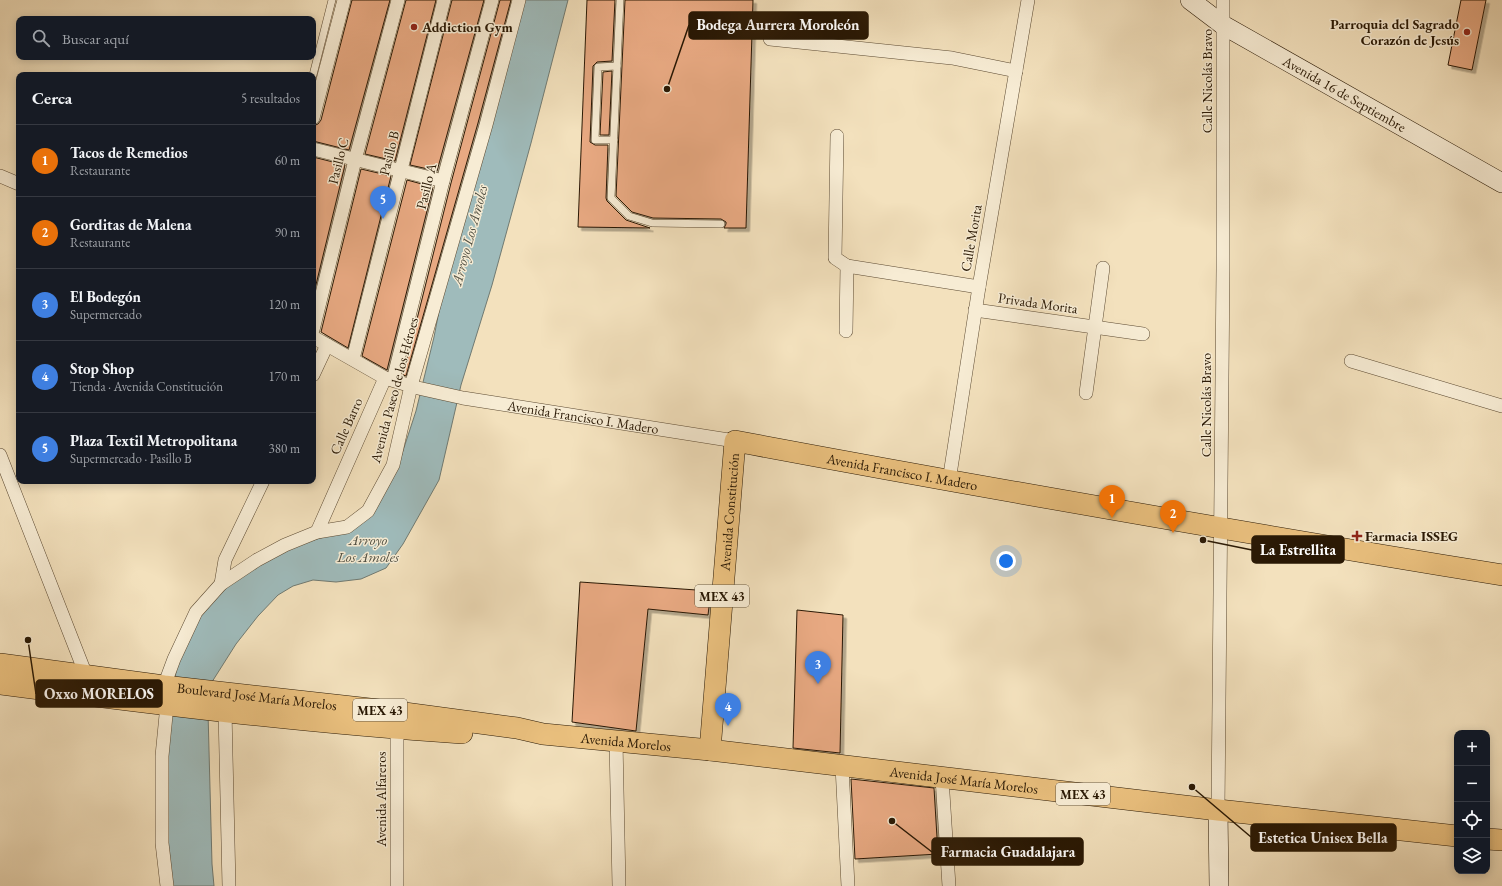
<!DOCTYPE html>
<html lang="es">
<head>
<meta charset="utf-8">
<style>
  body { margin:0; font-family:"EB Garamond",serif; background:#242831; color:#f1f3f6 }
  .controls { position:absolute; right:12px; bottom:12px; display:grid; overflow:hidden; border-radius:8px; box-shadow:0 2px 10px #0003 }
  .controls button { width:36px; height:36px; display:grid; place-items:center; padding:0; border:0; border-bottom:1px solid #363941; background:#171b24; color:#f1f3f6; font:20px sans-serif }
  .you { position:absolute; left:1006px; top:561px; width:14px; height:14px; margin:-10px; border:3px solid #fff; border-radius:50%; background:#1a73e8; box-shadow:0 0 0 6px #1a73e833 }
  .badge { display:grid; place-items:center; width:26px; height:26px; border-radius:50%; background:#7c3aed; color:#fff; font-size:13px; font-weight:700 }
  .pin { position:absolute; translate:-50% -33px; filter:drop-shadow(0 1px 2px #0008) }
  .pin::after { content:''; position:absolute; top:21px; width:14px; height:12px; background:inherit; clip-path:polygon(0 0,100% 0,50% 100%) }
  .list { margin:0; padding:0; list-style:none }
  h2 { display:flex; justify-content:space-between; align-items:center; height:52px; margin:0; padding:0 16px; font-size:17px }
  h2 small { font-size:13px; font-weight:400; color:#9ea1a6 }
  .list li { display:grid; grid-template-columns:26px 1fr auto; gap:12px; align-items:center; box-sizing:border-box; height:72px; padding:0 16px; border-top:1px solid #363941 }
  .list b { display:block; font-size:15px; white-space:nowrap }
  .list p { margin:0; font-size:13px; white-space:nowrap; color:#9ea1a6 }
  .list em { font-size:13px; font-style:normal; color:#9ea1a6 }
  .icon { flex:none; width:22px; height:22px; fill:none; stroke:currentColor; stroke-width:2; stroke-linecap:round; stroke-linejoin:round }
  .map { position:relative; flex:none; width:1502px; height:886px; overflow:hidden }
  .search { position:absolute; background:#171b24; box-shadow:0 2px 10px #0003; left:16px; top:16px; width:300px; height:44px; display:flex; align-items:center; gap:10px; box-sizing:border-box; padding:0 14px; border-radius:8px; color:#9ea1a6; font-size:15px }
  .panel { position:absolute; background:#171b24; box-shadow:0 2px 10px #0003; left:16px; top:72px; width:300px; height:412px; border-radius:8px }
  .map>svg:first-child { display:block }
  .water { fill:#9fbbbb; stroke:#707a72 }
  .building { fill:#e8a982; stroke:#291804; filter:url(#shadow) }
  .lines { fill:none; stroke-linecap:round; stroke-linejoin:round }
  .lane-casing { stroke:#5c4a32; stroke-width:8 }
  .street-casing { stroke:#5c4a32; stroke-width:14 }
  .secondary-casing { stroke:#291804; stroke-width:20 }
  .primary-casing { stroke:#291804; stroke-width:22 }
  .lane { stroke:#f7ecd4; stroke-width:7 }
  .street { stroke:#f7ecd4; stroke-width:13 }
  .secondary { stroke:#f7ecd4; stroke-width:19 }
  .primary { stroke:#eac07e; stroke-width:21 }
  .poi-dot { fill:#8f2418; stroke:#f7ecd4; stroke-width:1.5 }
  .labels { text-anchor:middle; dominant-baseline:central; stroke-width:3; stroke-linejoin:round; paint-order:stroke }
  .shield { fill:#f7ecd4; stroke:#675842; stroke-width:1 }
  .shield-label { font-size:13px; font-weight:bold; fill:#291804 }
  .poi-label { font-size:14px; font-weight:bold; fill:#291804; stroke:#f7ecd4; text-anchor:start }
  .street-label { font-size:14px; fill:#291804; stroke:#f7ecd4 }
  .water-label { font-size:15px; font-style:italic; fill:#525144; stroke:#f7ecd4 }
  .leader { fill:none; stroke:#291804; stroke-width:1.5 }
  .callout-dot { fill:#291804; stroke:#f7ecd4; stroke-width:1.5 }
  .callout { fill:#291804; stroke:#291804; stroke-width:1.5 }
  .callout-label { font-size:15px; text-anchor:middle; font-weight:bold; fill:#fff }
</style>
</head>
<body>
<div class="map">
<svg width="1502" height="886" viewBox="0 0 1502 886">
  <defs>
    <filter id="shadow"><feDropShadow dx="3.5" dy="3.5" stdDeviation="0" flood-color="#0004"/></filter>
  </defs>
  <rect width="100%" height="100%" fill="#f3e1bd"/>
  <filter id="stains"><feTurbulence type="fractalNoise" baseFrequency=".005" numOctaves="4"/><feColorMatrix values="0 0 0 0 .2 0 0 0 0 .09 0 0 0 0 .02 0 0 0 .5 -.17"/></filter>
  <radialGradient id="worn" r=".72"><stop offset=".6" stop-color="#630" stop-opacity="0"/><stop offset="1" stop-color="#630" stop-opacity=".3"/></radialGradient>
  <!-- water -->
  <polygon class="water" points="521,0 568,0 531,143 492,285 461,385 439,480 403,544 386,568 361,579 336,582 313,580 293,586 278,595 258,616 236,644 210,685 208,712 212,864 214,886 172,886 163,793 173,692 179,651 213,596 283,549 348,530 398,466 416,411 434,337 449,260"/>
  <!-- building -->
  <g class="building">
    <polygon points="352,0 390,0 349,150 313,141 313,126 318,124 321,120"/>
    <polygon points="406,0 436,0 395,161 365,154"/>
    <polygon points="452,0 484,0 437,171 410,165"/>
    <polygon points="500,0 511,0 478,123 406,376 403,375 451,183"/>
    <polygon points="587,0 615,0 612,61 597,62 593,66 590,142 595,145 608,145 606,198 607,201 626,220 650,228 578,227"/>
    <polygon points="625,0 753,0 746,228 724,228 726,224 726,222 721,219 653,218 632,212 616,196"/>
    <polygon points="1461,0 1486,0 1472,70 1448,65"/>
    <polygon points="612,71 609,135 600,135 603,72"/>
    <polygon points="313,157 345,165 313,297"/>
    <polygon points="361,169 391,176 348,348 321,332"/>
    <polygon points="407,180 433,187 387,370 362,356"/>
    <polygon points="580,582 711,591 708,615 648,609 636,731 572,722"/>
    <polygon points="797,610 843,615 840,753 793,748"/>
    <polygon points="851,779 934,788 938,854 855,859"/>
  </g>
  <g class="lines">
    <defs>
      <g id="lane">
        <polyline points="620,0 611,198 629,216 652,223 721,224"/>
        <polyline points="313,75 332,0"/>
        <polyline points="614,140 595,140 598,67 617,66"/>
      </g>
      <g id="street">
        <polyline points="770,39 952,58 1016,71"/>
        <polyline points="313,118 344,0"/>
        <polyline points="837,136 835,258 847,266 979,287"/>
        <polyline points="313,149 443,181"/>
        <polyline points="0,176 19,184"/>
        <polyline points="975,310 1143,334"/>
        <polyline points="313,330 355,160 398,0"/>
        <polyline points="846,331 847,266"/>
        <path id="s1" d="M313 337 385 378 418 388 463 398 735 441"/>
        <polyline points="353,359 444,0"/>
        <polyline points="1351,361 1502,406"/>
        <polyline points="313,375 327,345"/>
        <polyline points="393,380 443,181 492,0"/>
        <polyline points="1086,393 1103,268"/>
        <polyline points="0,455 86,675 86,681"/>
        <polyline points="949,481 979,287 1028,0"/>
        <polyline points="317,532 385,378"/>
        <polyline points="221,584 225,560 263,481"/>
        <polyline points="164,686 174,659 196,612 221,584 257,560 285,545 317,532 347,527 368,511 393,465 411,386 486,125 519,0"/>
        <polyline points="167,705 162,756 162,843 167,886"/>
        <polyline points="225,711 229,886"/>
        <polyline points="616,741 619,886"/>
        <polyline points="842,766 848,886"/>
        <polyline points="942,778 949,886"/>
        <polyline points="1218,810 1223,269 1223,0"/>
        <polyline points="397,886 397,721"/>
      </g>
      <g id="secondary">
        <path id="s2" d="M1190 0 1223 25 1502 183"/>
        <polyline points="1218,810 1219,886"/>
      </g>
      <g id="primary">
        <path id="s3" d="M0 664 164 686 397 712 517 728 543 734 710 750 1218 810 1457 836"/>
        <path d="M0 684C154 704 308 723 462 733"/>
        <path id="s4" d="M710 750 735 441C990 489 1246 533 1502 575"/>
        <polyline points="1487,839 1502,840"/>
      </g>
    </defs>
    <!-- lane casing -->
    <use href="#lane" class="lane-casing"/>
    <!-- street casing -->
    <use href="#street" class="street-casing"/>
    <!-- secondary casing -->
    <use href="#secondary" class="secondary-casing"/>
    <!-- primary casing -->
    <use href="#primary" class="primary-casing"/>
    <!-- lane -->
    <use href="#lane" class="lane"/>
    <!-- street -->
    <use href="#street" class="street"/>
    <!-- secondary -->
    <use href="#secondary" class="secondary"/>
    <!-- primary -->
    <use href="#primary" class="primary"/>
  </g>
  <!-- markers -->
  <g class="poi-dot">
    <circle cx="414" cy="27" r="4"/>
    <circle cx="1467" cy="32" r="4"/>
    <path d="M1355 530h4v4h4v4h-4v4h-4v-4h-4v-4h4z"/>
  </g>
  <g class="labels">
    <!-- shield labels -->
    <g class="shield">
      <rect x="695" y="585" width="54" height="22" rx="3"/>
      <rect x="353" y="699" width="54" height="22" rx="3"/>
      <rect x="1056" y="783" width="54" height="22" rx="3"/>
    </g>
    <g class="shield-label">
      <text x="722" y="596">MEX 43</text>
      <text x="380" y="710">MEX 43</text>
      <text x="1083" y="794">MEX 43</text>
    </g>
    <!-- poi labels -->
    <g class="poi-label">
      <text x="1459" y="24" text-anchor="end">Parroquia del Sagrado<tspan x="1459" dy="16">Corazón de Jesús</tspan></text>
      <text x="422" y="27">Addiction Gym</text>
      <text x="1365" y="536">Farmacia ISSEG</text>
    </g>
    <!-- street labels -->
    <g class="street-label">
      <text transform="translate(1207 81) rotate(-90)">Calle Nicolás Bravo</text>
      <text stroke="none"><textPath href="#s2" startOffset="181">Avenida 16 de Septiembre</textPath></text>
      <text transform="translate(389 153) rotate(-76)">Pasillo B</text>
      <text transform="translate(338 161) rotate(-76)">Pasillo C</text>
      <text transform="translate(426 186) rotate(-76)">Pasillo A</text>
      <text transform="translate(971 238) rotate(-80)">Calle Morita</text>
      <text transform="translate(1038 303) rotate(8)">Privada Morita</text>
      <text transform="translate(394 390) rotate(-75)">Avenida Paseo de los Héroes</text>
      <text transform="translate(1206 405) rotate(-90)">Calle Nicolás Bravo</text>
      <text stroke="none"><textPath href="#s1" startOffset="285">Avenida Francisco I. Madero</textPath></text>
      <text transform="translate(346 426) rotate(-66)">Calle Barro</text>
      <text stroke="none"><textPath href="#s4" startOffset="480">Avenida Francisco I. Madero</textPath></text>
      <text stroke="none"><textPath href="#s4" startOffset="239">Avenida Constitución</textPath></text>
      <text stroke="none"><textPath href="#s3" startOffset="259">Boulevard José María Morelos</textPath></text>
      <text stroke="none"><textPath href="#s3" startOffset="631">Avenida Morelos</textPath></text>
      <text stroke="none"><textPath href="#s3" startOffset="971">Avenida José María Morelos</textPath></text>
      <text transform="translate(381 799) rotate(-90)">Avenida Alfareros</text>
    </g>
    <!-- water labels -->
    <g class="water-label">
      <text transform="translate(469 235) rotate(-75)">Arroyo Los Amoles</text>
      <text x="368" y="539">Arroyo<tspan x="368" dy="17">Los Amoles</tspan></text>
    </g>
  </g>
  <!-- callouts -->
  <path class="leader" d="M667 89L689 25M1203 540L1252 550M28 640L36 694M1192 787L1251 837M892 821L932 852"/>
  <g class="callout-dot">
    <circle cx="667" cy="89" r="4"/>
    <circle cx="1203" cy="540" r="4"/>
    <circle cx="28" cy="640" r="4"/>
    <circle cx="1192" cy="787" r="4"/>
    <circle cx="892" cy="821" r="4"/>
  </g>
  <g class="callout">
    <rect x="689" y="12" width="179" height="27" rx="4"/>
    <rect x="1252" y="536" width="92" height="27" rx="4"/>
    <rect x="36" y="680" width="126" height="27" rx="4"/>
    <rect x="1251" y="824" width="145" height="27" rx="4"/>
    <rect x="932" y="838" width="151" height="27" rx="4"/>
  </g>
  <g class="callout-label">
    <text x="778" y="30">Bodega Aurrera Moroleón</text>
    <text x="1298" y="555">La Estrellita</text>
    <text x="99" y="699">Oxxo MORELOS</text>
    <text x="1323" y="843">Estetica Unisex Bella</text>
    <text x="1008" y="857">Farmacia Guadalajara</text>
  </g>
  <rect width="100%" height="100%" filter="url(#stains)"/>
  <rect width="100%" height="100%" fill="url(#worn)"/>
</svg>
<div class="controls">
<button>+</button>
<button>−</button>
<button><svg class="icon" aria-label="locate" viewBox="0 0 24 24"><circle cx="12" cy="12" r="6"/><path d="M12 2v4M12 18v4M2 12h4M18 12h4"/></svg></button>
<button><svg class="icon" aria-label="layers" viewBox="0 0 24 24"><path d="M12 4l9 5-9 5-9-5zM3 14l9 5 9-5"/></svg></button>
</div>
<div class="you"></div>
<div class="pin badge" style="left:1112px;top:518px;background:#e8710a">1</div>
<div class="pin badge" style="left:1173px;top:533px;background:#e8710a">2</div>
<div class="pin badge" style="left:818px;top:684px;background:#3f7fe0">3</div>
<div class="pin badge" style="left:728px;top:726px;background:#3f7fe0">4</div>
<div class="pin badge" style="left:383px;top:219px;background:#3f7fe0">5</div>
<div class="search"><svg class="icon" aria-label="search" viewBox="0 0 24 24"><circle cx="10" cy="10" r="6"/><path d="M15 15l6 6"/></svg>Buscar aquí</div>
<section class="panel">
<h2>Cerca<small>5 resultados</small></h2>
<ul class="list">
<li><span class="badge" style="background:#e8710a">1</span><div><b>Tacos de Remedios</b><p>Restaurante</p></div><em>60 m</em></li>
<li><span class="badge" style="background:#e8710a">2</span><div><b>Gorditas de Malena</b><p>Restaurante</p></div><em>90 m</em></li>
<li><span class="badge" style="background:#3f7fe0">3</span><div><b>El Bodegón</b><p>Supermercado</p></div><em>120 m</em></li>
<li><span class="badge" style="background:#3f7fe0">4</span><div><b>Stop Shop</b><p>Tienda · Avenida Constitución</p></div><em>170 m</em></li>
<li><span class="badge" style="background:#3f7fe0">5</span><div><b>Plaza Textil Metropolitana</b><p>Supermercado · Pasillo B</p></div><em>380 m</em></li>
</ul>
</section>
</div>
</body>
</html>
